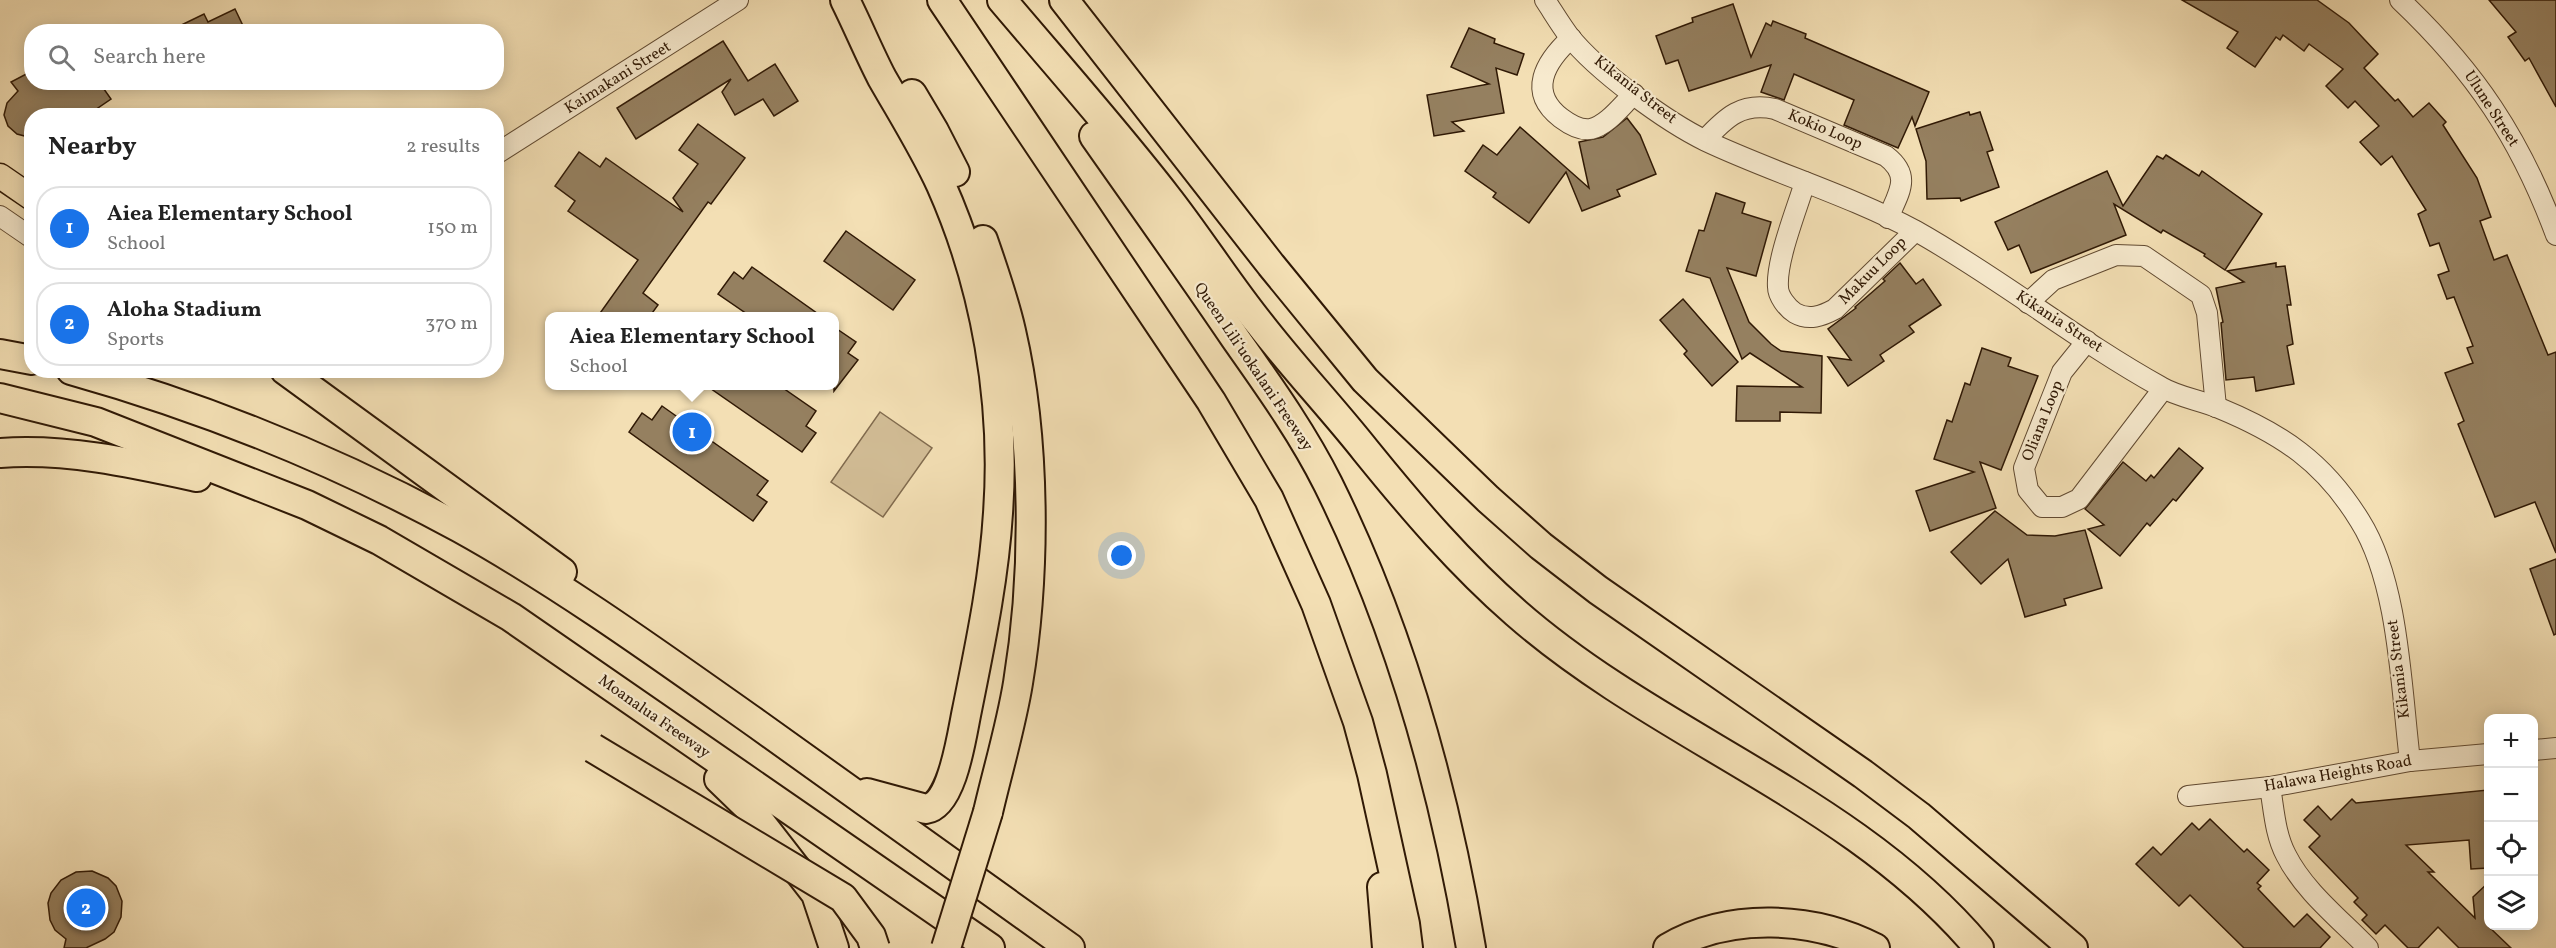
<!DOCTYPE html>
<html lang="en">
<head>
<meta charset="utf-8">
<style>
  body { margin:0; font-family:Vollkorn,serif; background:#f2f2f2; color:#222 }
  .controls { position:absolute; right:18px; bottom:18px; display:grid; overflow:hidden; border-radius:12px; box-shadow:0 3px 15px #0003 }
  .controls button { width:54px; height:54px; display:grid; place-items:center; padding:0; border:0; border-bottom:2px solid #e0e0e0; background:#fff; color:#222; font:30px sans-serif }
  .you { position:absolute; left:1122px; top:556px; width:21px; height:21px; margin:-15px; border:4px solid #fff; border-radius:50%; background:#1a73e8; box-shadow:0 0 0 9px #1a73e833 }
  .badge { display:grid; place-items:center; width:39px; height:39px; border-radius:50%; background:#1a73e8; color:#fff; font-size:20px; font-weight:700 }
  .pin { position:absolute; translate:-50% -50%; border:3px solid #fff; box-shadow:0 2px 6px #0006 }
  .popup { position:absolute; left:545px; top:312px; width:294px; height:78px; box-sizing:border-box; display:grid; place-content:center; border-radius:12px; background:#fff; filter:drop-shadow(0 2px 4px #0005); font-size:20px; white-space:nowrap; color:#767676 }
  .popup b { font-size:22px; color:#222 }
  .popup::after { content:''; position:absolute; left:50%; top:100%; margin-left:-12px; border:12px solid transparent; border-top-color:#fff }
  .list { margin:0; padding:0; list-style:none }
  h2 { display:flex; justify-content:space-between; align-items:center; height:78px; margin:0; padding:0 24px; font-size:26px }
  h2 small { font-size:20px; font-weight:400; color:#767676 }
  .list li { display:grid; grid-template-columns:39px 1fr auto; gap:18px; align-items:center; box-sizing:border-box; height:84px; margin:0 12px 12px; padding:0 12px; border:2px solid #e0e0e0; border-radius:24px }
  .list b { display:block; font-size:22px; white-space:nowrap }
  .list p { margin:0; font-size:20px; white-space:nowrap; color:#767676 }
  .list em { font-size:20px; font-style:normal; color:#767676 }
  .icon { flex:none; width:33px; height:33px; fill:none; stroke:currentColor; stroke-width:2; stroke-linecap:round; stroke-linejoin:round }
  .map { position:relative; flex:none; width:2556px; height:948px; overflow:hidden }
  .search { position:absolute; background:#fff; box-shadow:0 3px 15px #0003; left:24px; top:24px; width:480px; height:66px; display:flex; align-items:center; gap:15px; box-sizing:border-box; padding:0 21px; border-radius:24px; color:#767676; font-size:22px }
  .panel { position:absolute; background:#fff; box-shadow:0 3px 15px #0003; left:24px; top:108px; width:480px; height:270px; border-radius:24px }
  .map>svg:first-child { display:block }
  .green { fill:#d2bd96; stroke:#816b4e; stroke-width:1.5 }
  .building { fill:#958060; stroke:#301905; stroke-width:1.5 }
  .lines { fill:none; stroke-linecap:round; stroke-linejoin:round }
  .minor-casing { stroke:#614a31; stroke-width:22 }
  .major-casing { stroke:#301905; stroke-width:27 }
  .highway-casing { stroke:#301905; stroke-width:32 }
  .minor { stroke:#f7eace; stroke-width:20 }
  .major { stroke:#f3dfb4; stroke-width:24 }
  .highway { stroke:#f3dfb4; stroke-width:28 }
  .highway-bridge-casing { stroke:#301905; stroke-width:32; stroke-linecap:butt }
  .highway-bridge { stroke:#f3dfb4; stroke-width:28 }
  .labels { text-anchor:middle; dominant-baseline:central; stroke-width:4.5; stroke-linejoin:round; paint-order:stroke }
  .street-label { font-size:16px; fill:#301905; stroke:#f7eace }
</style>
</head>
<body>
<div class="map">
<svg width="2556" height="948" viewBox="0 0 2556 948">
  <rect width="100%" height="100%" fill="#f3dfb4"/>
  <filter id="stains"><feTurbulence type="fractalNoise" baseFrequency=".00333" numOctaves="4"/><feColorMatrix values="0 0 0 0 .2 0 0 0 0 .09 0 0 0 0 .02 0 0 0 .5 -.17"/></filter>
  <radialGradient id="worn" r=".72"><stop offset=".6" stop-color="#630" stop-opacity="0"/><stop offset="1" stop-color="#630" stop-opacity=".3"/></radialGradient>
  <!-- green -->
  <polygon class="green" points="880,412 932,448 883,517 831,482"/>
  <!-- building -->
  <g class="building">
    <polygon points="2182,0 2317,0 2349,23 2378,54 2364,68 2395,101 2398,99 2413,117 2429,103 2446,122 2443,125 2477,178 2491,217 2480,221 2494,260 2507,255 2548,355 2556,352 2556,553 2535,502 2495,517 2458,424 2464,421 2445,373 2473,363 2467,348 2473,346 2454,297 2447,299 2438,275 2449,271 2439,243 2430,246 2418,214 2426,210 2392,156 2381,165 2360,142 2379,126 2355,101 2348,108 2326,86 2343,69 2309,44 2304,51 2283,35 2280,40 2276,37 2255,67 2227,48 2238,32"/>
    <polygon points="2489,0 2556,0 2556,107 2529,58 2525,61 2508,37 2516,32"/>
    <polygon points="1733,4 1751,57 1766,23 1771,26 1773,21 1806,34 1805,38 1929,92 1915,126 1912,117 1898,148 1844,125 1854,100 1794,74 1784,100 1761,92 1771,65 1689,91 1678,60 1666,64 1656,36 1693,22 1692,18"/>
    <polygon points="235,9 246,32 167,32 204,14 208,22"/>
    <polygon points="1469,28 1495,39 1494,43 1524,54 1517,75 1496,68 1504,113 1452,122 1464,131 1434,136 1427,95 1489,84 1451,67"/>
    <polygon points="723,41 748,81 775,64 798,101 774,116 763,99 735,115 722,92 731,79 636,139 617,108"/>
    <polygon points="32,71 32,82 99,82 111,99 86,116 32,116 32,138 17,134 8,126 4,115 7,103 18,91 11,82"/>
    <polygon points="1969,112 1970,115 1980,112 1993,150 1987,152 1999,187 1961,201 1960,198 1927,199 1926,161 1916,129"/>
    <polygon points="1627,118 1640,135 1656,174 1617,190 1620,196 1582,211 1566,172 1529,223 1493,197 1496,193 1465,171 1483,145 1497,155 1520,127 1589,188 1579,142 1603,137"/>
    <polygon points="698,124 745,158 711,204 708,202 643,293 658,305 650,316 598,316 638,260 568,211 575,201 555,186 579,152 600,167 606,158 683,212 673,198 698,164 679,150"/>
    <polygon points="2166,155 2199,176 2202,171 2262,214 2225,270 2204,256 2205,254 2163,230 2161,233 2114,204 2126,235 2031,273 2019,245 2008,250 1995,222 2107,171 2123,206 2157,156 2163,159"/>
    <polygon points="1716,193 1745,203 1742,213 1771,222 1756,276 1727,268 1749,322 1771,344 1781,351 1822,356 1821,413 1780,412 1780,421 1736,421 1737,386 1802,387 1750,353 1742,359 1710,278 1686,271 1699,230 1704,231"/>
    <polygon points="846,231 915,280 893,310 824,261"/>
    <polygon points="1900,263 1916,284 1923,279 1941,305 1909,326 1914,332 1880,355 1884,361 1848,386 1828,357 1851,360 1828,329 1856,308 1855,307 1885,281 1883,279"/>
    <polygon points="2276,263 2276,267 2285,266 2291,305 2287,305 2293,344 2287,346 2294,384 2256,391 2254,377 2226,380 2221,323 2223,322 2216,288 2244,282 2227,271"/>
    <polygon points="752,267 821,316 750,316 718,294 734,272 743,279"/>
    <polygon points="1683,299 1738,362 1712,386 1684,354 1687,351 1660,320"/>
    <polygon points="834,327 856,342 848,353 858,360 834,391"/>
    <polygon points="1982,348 2011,358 2008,366 2038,376 2001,470 1980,462 1996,508 1930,531 1916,491 1974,472 1934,459 1947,420 1952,422 1965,383 1970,385"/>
    <polygon points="707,386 780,386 816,411 806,426 816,433 802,452"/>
    <polygon points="662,406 768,481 757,495 767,502 753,521 629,432 642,413 652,420"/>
    <polygon points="2179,448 2203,468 2176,501 2173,499 2150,526 2147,523 2120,556 2088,529 2104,525 2085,509 2123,462 2146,481 2151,475 2154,478"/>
    <polygon points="1995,511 2027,535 2055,536 2085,530 2102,588 2064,599 2066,605 2025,617 2008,559 1981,584 1951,552"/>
    <polygon points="2556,559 2556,634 2554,635 2530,569"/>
    <polygon points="2488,790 2488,868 2471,869 2469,840 2406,845 2434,872 2428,872 2475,918 2473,897 2488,883 2488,926 2511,948 2459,948 2438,927 2418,948 2408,948 2385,925 2376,934 2362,920 2367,915 2354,902 2358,898 2309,847 2320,836 2304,820 2318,806 2331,820 2352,799 2356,803"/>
    <polygon points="2210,819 2244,852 2247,849 2269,870 2257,883 2261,886 2258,889 2294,927 2307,914 2330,937 2320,948 2244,948 2190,895 2179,906 2136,864 2153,847 2161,855 2192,823 2199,830"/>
    <polygon points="92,871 108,878 116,886 122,901 121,917 114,932 105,939 86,948 64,948 66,939 55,930 50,920 48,903 51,893 61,880 76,872"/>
  </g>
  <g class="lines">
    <defs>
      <g id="minor">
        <path d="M1545 0C1553 12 1560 24 1569 36 1597 71 1665 121 1706 141 1774 173 1849 195 1916 231 2000 278 2076 340 2161 387 2178 397 2200 400 2219 408 2282 434 2324 462 2360 521 2399 583 2401 688 2410 761"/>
        <path d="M2400 0C2475 71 2520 138 2556 235"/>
        <path d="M1571 38C1545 62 1527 92 1561 118 1569 124 1580 131 1591 129 1608 125 1622 105 1634 94"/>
        <path d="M1705 140C1726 117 1742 102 1775 109L1886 156C1912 176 1899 192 1888 218"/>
        <polyline points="496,154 738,0"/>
        <path d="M1805 182C1797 209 1776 260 1778 287 1778 296 1787 308 1795 313 1809 321 1822 316 1835 309L1915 231"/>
        <polyline points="0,216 32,238"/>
        <polyline points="2028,303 2053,280 2116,255 2144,256 2201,295 2207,313 2216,407"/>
        <polyline points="2087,341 2062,372 2024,468 2028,490 2042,507 2062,507 2079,499 2163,389"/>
        <polyline points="2534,750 2556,748"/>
        <path d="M2270 787C2274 810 2275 834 2286 855 2304 891 2340 919 2368 948"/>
        <polyline points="2188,796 2270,787 2410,761 2488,754"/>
      </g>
      <polyline id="major" points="0,176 32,198"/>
      <g id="highway">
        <path d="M845 0C858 26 869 53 882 78 902 113 924 148 941 185 986 286 1006 402 998 513 994 579 980 645 967 710 962 733 953 805 926 809L867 793"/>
        <polyline points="942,0 1211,401 1269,499 1316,604 1358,722 1372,774 1405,924 1408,948"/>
        <path d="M1002 0C1057 65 1114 129 1166 196 1199 238 1227 283 1260 324 1294 368 1332 408 1366 451 1413 509 1460 564 1516 613 1660 739 1854 799 1979 948"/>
        <polyline points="1064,0 1271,265 1365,380 1488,499 1541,546 1598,590 1863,774 1919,816 2073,948"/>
        <polyline points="912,94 934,131 955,172"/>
        <path d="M1094 136C1141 203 1189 270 1235 338 1268 385 1302 432 1328 484 1401 631 1444 787 1471 948"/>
        <path d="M983 240C993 269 1004 300 1011 331 1036 439 1036 574 1018 683 1011 726 998 769 988 812"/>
        <polyline points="0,354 32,360"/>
        <path d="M71 370C206 408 337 461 460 528 561 584 662 657 757 724 862 798 966 873 1070 948"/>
        <polyline points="285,370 562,572"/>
        <polyline points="0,398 96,422 307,505 379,540 511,617 990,948"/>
        <path d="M0 453C66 448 133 463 197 477"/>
        <polyline points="719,779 750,809 816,894 834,948"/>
        <polyline points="1382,887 1387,948"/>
        <path d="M1668 948C1729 912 1813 916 1875 948"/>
      </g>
    </defs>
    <!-- minor casing -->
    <use href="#minor" class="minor-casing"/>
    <!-- major casing -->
    <use href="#major" class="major-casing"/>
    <!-- highway casing -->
    <use href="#highway" class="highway-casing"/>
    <!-- minor -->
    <use href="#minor" class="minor"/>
    <!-- major -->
    <use href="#major" class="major"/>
    <!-- highway -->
    <use href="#highway" class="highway"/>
    <defs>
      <g id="highway-bridge">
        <polyline points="593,748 843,898 871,936 875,948"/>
        <polyline points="946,948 988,812"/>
      </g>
    </defs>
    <!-- highway-bridge casing -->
    <use href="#highway-bridge" class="highway-bridge-casing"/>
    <!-- highway-bridge -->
    <use href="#highway-bridge" class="highway-bridge"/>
  </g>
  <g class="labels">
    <!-- street labels -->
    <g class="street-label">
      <text transform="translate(618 78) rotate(-32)">Kaimakani Street</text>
      <text transform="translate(1635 90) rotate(38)">Kikania Street</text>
      <text transform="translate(2491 109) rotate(57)">Ulune Street</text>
      <text transform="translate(1825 130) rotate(23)">Kokio Loop</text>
      <text transform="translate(1873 271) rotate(-45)">Makuu Loop</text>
      <text transform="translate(2059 322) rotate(33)">Kikania Street</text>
      <text transform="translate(1253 367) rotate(56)">Queen Liliʻuokalani Freeway</text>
      <text transform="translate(2043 421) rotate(-68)">Oliana Loop</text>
      <text transform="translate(2399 669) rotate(-97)">Kikania Street</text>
      <text transform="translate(654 717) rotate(35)">Moanalua Freeway</text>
      <text transform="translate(2338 774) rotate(-10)">Halawa Heights Road</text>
    </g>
  </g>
  <rect width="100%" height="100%" filter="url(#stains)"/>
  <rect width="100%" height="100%" fill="url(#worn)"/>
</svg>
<div class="controls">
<button>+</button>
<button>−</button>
<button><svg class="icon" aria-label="locate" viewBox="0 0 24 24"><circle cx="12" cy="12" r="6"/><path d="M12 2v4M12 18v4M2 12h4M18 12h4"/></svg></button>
<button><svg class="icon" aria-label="layers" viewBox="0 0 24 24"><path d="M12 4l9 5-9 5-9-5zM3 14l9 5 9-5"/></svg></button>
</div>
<div class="you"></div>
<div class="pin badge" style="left:692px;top:432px">1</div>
<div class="popup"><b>Aiea Elementary School</b>School</div>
<div class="pin badge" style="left:86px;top:908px">2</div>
<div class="search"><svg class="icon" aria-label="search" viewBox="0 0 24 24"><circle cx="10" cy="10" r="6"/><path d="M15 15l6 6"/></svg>Search here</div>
<section class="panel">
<h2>Nearby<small>2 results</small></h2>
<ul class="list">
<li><span class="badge">1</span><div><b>Aiea Elementary School</b><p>School</p></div><em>150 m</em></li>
<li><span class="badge">2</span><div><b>Aloha Stadium</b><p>Sports</p></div><em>370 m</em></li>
</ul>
</section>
</div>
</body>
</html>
